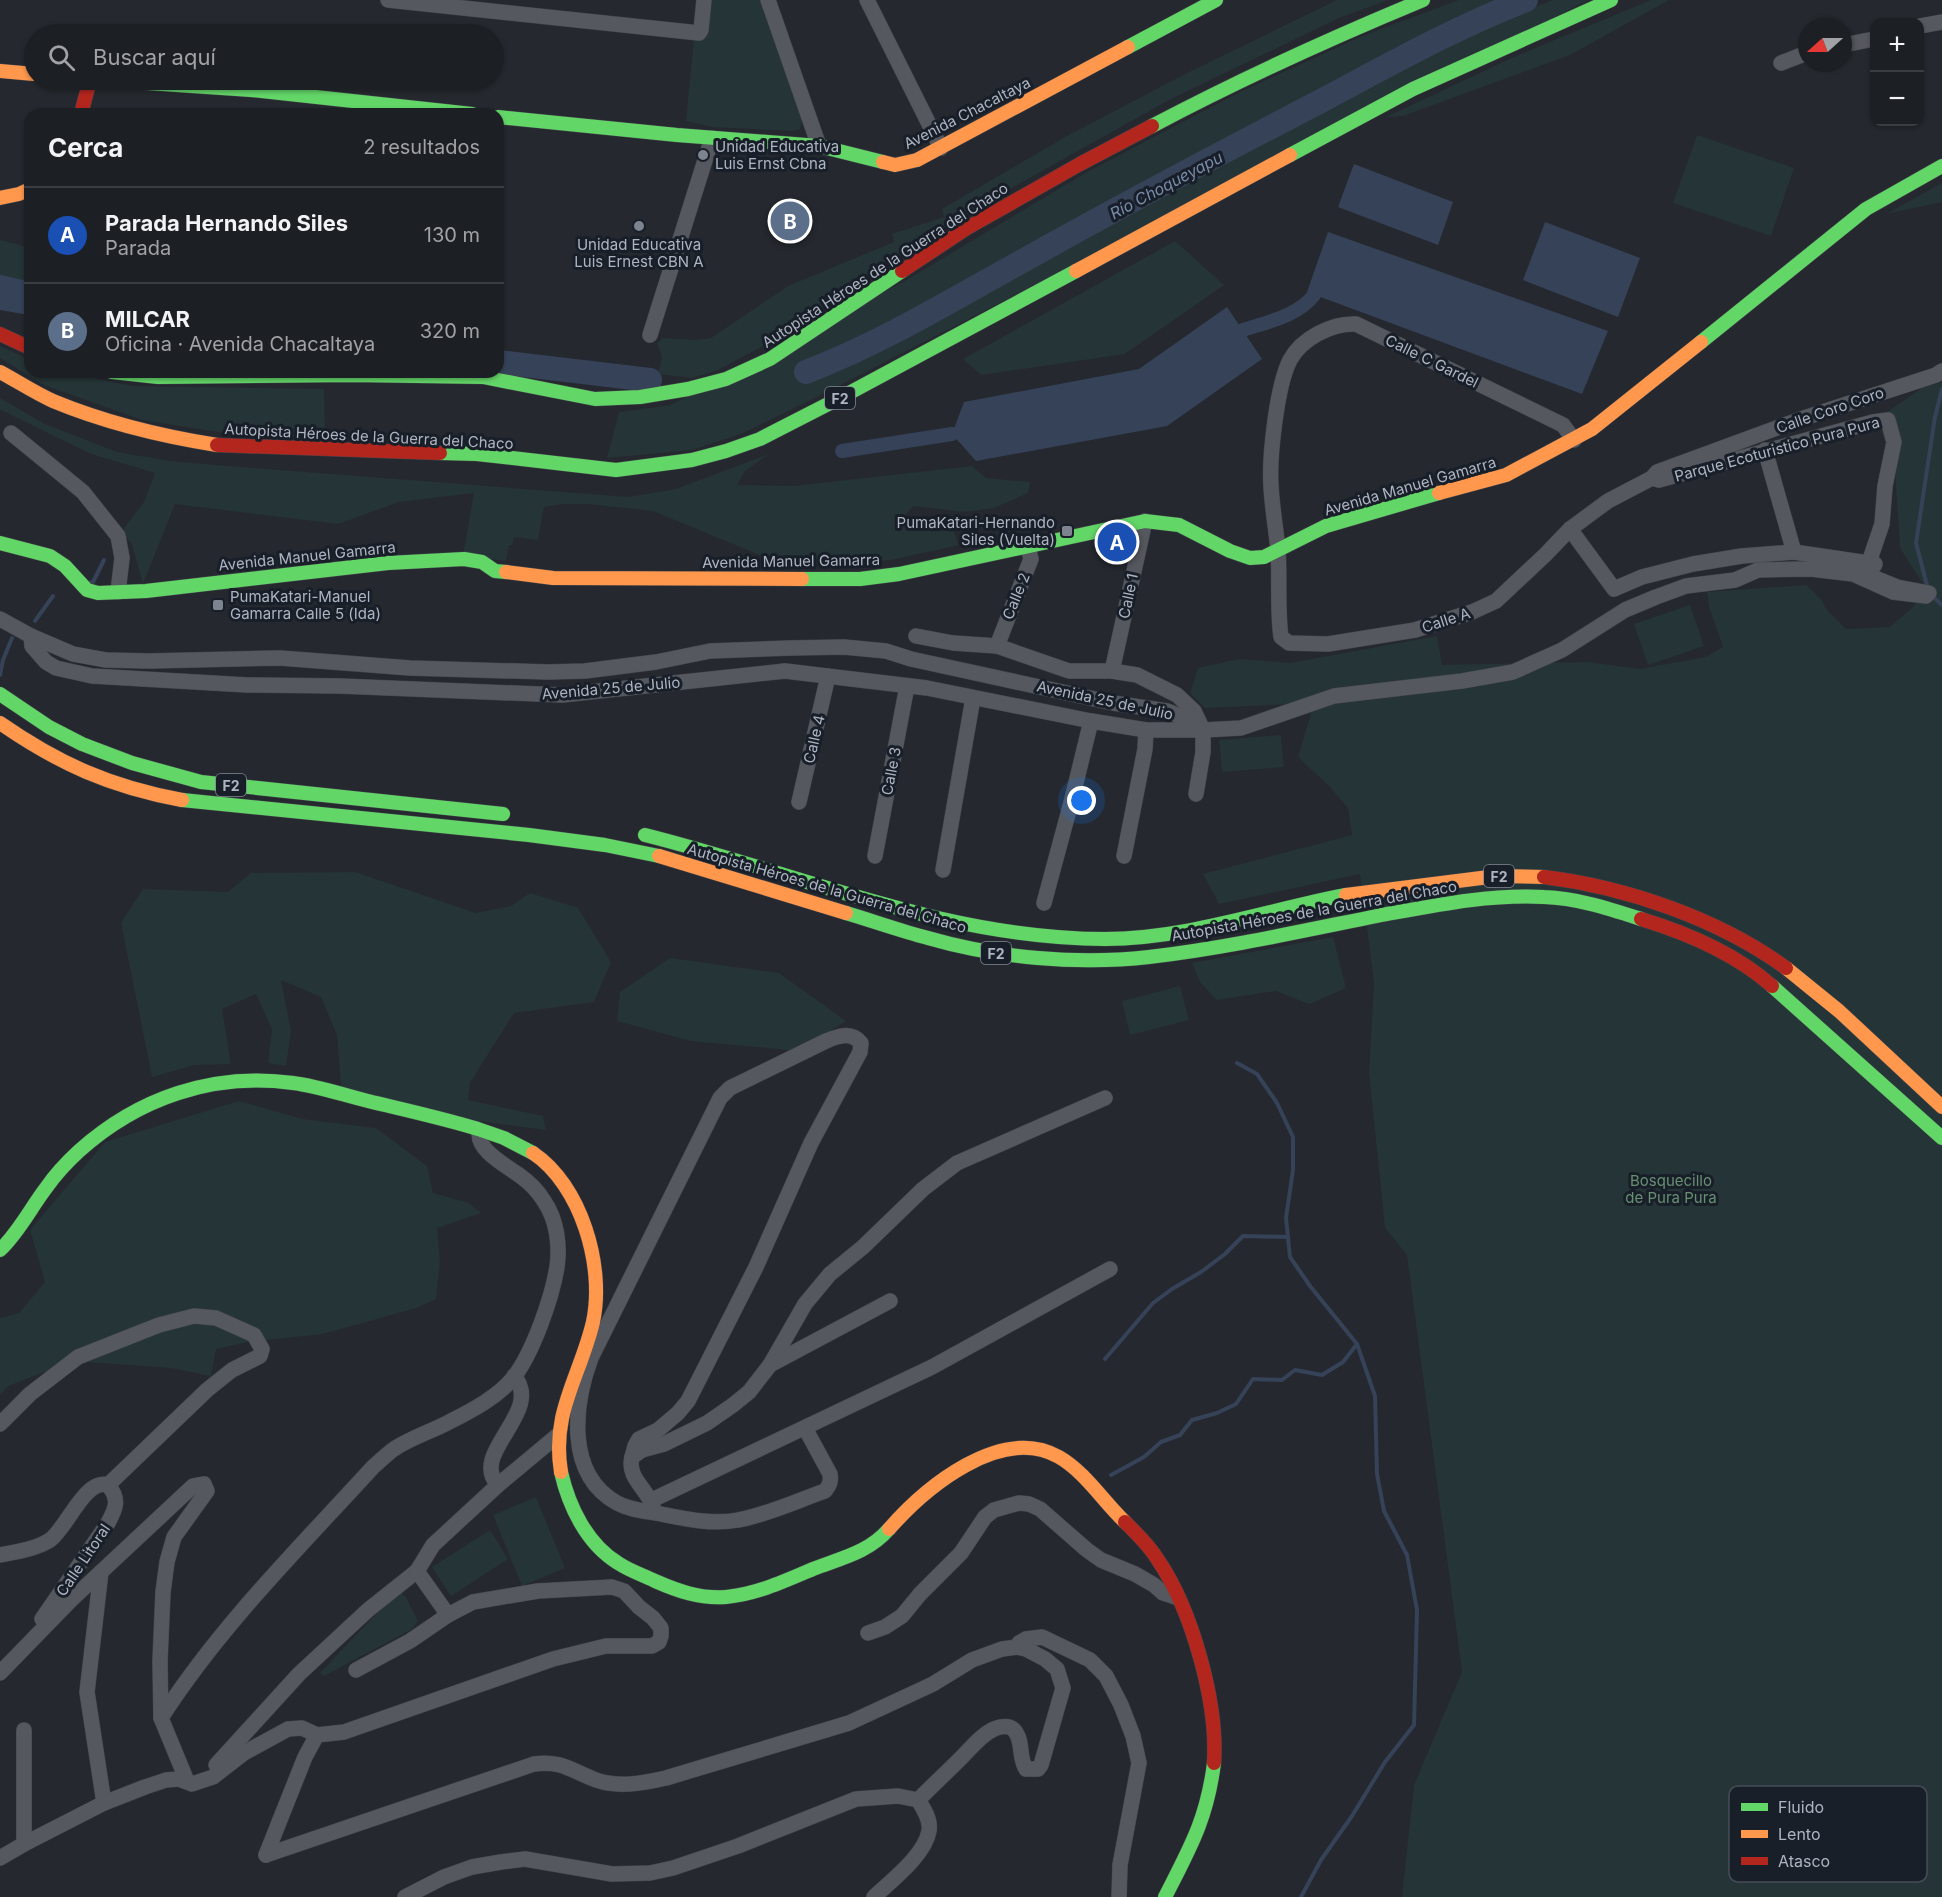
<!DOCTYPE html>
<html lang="es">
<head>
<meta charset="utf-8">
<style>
  body { margin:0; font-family:Inter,sans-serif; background:#292c30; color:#f1f3f6 }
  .controls { position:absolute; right:18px; top:18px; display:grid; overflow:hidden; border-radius:12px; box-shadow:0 2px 4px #0004 }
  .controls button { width:54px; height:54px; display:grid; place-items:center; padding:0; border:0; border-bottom:2px solid #3a3d41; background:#1c1f23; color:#f1f3f6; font:30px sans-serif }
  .compass { position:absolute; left:1798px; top:18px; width:54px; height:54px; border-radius:50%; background:#1c1f23; box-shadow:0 2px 4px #0004; rotate:249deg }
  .you { position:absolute; left:1082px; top:801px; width:21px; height:21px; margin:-15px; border:4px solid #fff; border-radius:50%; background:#1a73e8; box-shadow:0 0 0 9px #1a73e833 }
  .badge { display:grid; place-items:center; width:39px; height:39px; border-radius:50%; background:#7e848f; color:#fff; font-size:20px; font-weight:700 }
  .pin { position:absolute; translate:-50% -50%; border:3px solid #fff; box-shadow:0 2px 6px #0006 }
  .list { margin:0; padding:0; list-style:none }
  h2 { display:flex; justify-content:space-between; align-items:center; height:78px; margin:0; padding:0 24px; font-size:26px }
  h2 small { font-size:20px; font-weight:400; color:#a0a2a6 }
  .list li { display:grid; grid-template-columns:39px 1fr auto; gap:18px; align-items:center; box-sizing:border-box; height:96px; padding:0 24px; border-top:2px solid #3a3d41 }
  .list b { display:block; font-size:22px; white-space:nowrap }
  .list p { margin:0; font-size:20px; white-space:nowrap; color:#a0a2a6 }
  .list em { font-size:20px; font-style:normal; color:#a0a2a6 }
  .icon { flex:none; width:33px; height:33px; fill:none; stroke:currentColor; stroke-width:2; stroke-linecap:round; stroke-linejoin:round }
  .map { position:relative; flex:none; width:1942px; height:1897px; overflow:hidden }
  .search { position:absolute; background:#1c1f23; box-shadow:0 2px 4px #0004; left:24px; top:24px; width:480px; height:66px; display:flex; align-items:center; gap:15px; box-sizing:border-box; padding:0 21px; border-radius:33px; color:#a0a2a6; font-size:22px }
  .panel { position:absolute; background:#1c1f23; box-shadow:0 2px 4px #0004; left:24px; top:108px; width:480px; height:270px; border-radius:18px }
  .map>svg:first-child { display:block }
  .green { fill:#253436 }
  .water { fill:#354258 }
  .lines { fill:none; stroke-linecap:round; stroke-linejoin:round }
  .stream { stroke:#354258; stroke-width:4 }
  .canal { stroke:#354258; stroke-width:14 }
  .river { stroke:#354258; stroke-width:24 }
  .street-casing { stroke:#42454a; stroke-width:16 }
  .fast-casing { stroke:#42454a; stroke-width:15 }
  .slow-casing { stroke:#42454a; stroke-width:15 }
  .jam-casing { stroke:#42454a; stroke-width:15 }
  .street { stroke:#55585e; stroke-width:15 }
  .fast { stroke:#63d668; stroke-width:14 }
  .slow { stroke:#ff974d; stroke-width:14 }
  .jam { stroke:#b3261e; stroke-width:14 }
  .poi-dot { fill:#7e848f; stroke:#191f29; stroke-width:2 }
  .labels { text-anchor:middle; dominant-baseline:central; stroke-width:6; stroke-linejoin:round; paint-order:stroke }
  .shield { fill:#191f29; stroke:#818894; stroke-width:1.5 }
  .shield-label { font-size:14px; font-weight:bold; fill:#aeb5c2 }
  .street-label { font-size:15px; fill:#aeb5c2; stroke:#191f29 }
  .poi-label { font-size:15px; fill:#aeb5c2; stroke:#191f29; text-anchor:start }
  .park-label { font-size:15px; fill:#679072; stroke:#191f29 }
  .water-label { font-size:16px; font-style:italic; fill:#788ba9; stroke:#191f29 }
  .key { fill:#191f29; stroke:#464c57; stroke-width:1.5 }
  .key-label { font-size:16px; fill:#aeb5c2 }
</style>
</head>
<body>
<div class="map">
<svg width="1942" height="1897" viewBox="0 0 1942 1897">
  <rect width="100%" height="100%" fill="#25292f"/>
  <!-- green -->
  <g class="green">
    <polygon points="709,0 761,0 802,120 800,129 792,131 711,127 686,121 694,37"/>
    <polygon points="1337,0 1388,0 1339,18 1171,99 1015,186 938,232 863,279 770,342 718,370 692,378 658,374 662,357 657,343 663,338 695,340 711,338 788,286 894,242 892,234 944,217 942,209 1065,137 1185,74"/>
    <polygon points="1459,0 1501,0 1481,8 1307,98 877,330 797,368 804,381 841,367 1488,25 1553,0 1588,0 813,399 743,433 692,450 607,458 619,412 671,405 905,281 1087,172 1238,93 1362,36"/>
    <polygon points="1651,0 1669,0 1570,55 1403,116 1386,117 1514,57"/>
    <polygon points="1697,135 1794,168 1771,236 1673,203"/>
    <polygon points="1942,183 1942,202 1886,214"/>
    <polygon points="0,240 30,248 30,283 0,277"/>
    <polygon points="1175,241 1224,285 1125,354 981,375 963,359"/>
    <polygon points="0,346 30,360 30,372 61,372 134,386 324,389 325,437 250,437 142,420 44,385 0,358"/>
    <polygon points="498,359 603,373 498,366"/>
    <polygon points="1942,382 1942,1897 1402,1897 1414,1785 1462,1672 1407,1255 1385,1228 1369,1073 1374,983 1360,874 1219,904 1203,874 1352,835 1348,808 1329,786 1298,757 1314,703 1205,708 1190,693 1198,668 1239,659 1290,663 1437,636 1442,665 1587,662 1640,669 1706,657 1723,647 1709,607 1707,592 1806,585 1821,599 1827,610 1846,629 1890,627 1915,605 1916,595 1929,593 1900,548 1895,470 1877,419 1922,388"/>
    <polygon points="0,398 45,424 117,452 170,461 215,465 628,497 676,489 769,454 745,471 737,485 794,486 972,466 986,478 1030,482 1028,493 994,508 964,512 913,506 902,519 919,525 954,532 959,545 891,560 832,564 779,563 653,511 588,504 563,504 544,507 538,540 514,537 512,545 509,545 506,561 463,555 474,493 399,502 338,524 175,504 143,584 132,545 122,531 144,502 155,473 91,454 3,411 0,410"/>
    <polygon points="1690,605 1704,646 1648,665 1634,624"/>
    <polygon points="1281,735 1284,767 1222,772 1219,740"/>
    <polygon points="355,872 476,913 511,906 530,893 578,908 611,962 594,1002 514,1013 470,1083 468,1100 543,1116 546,1130 461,1119 341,1087 337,1035 321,997 281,980 291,1031 286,1066 268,1063 272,1029 256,994 222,1009 231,1064 194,1065 152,1077 121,923 143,889 228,892 251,873"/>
    <polygon points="1333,937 1346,988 1309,1004 1276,991 1217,1000 1200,982 1192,963"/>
    <polygon points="670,958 779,973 846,1021 800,1051 691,1041 617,1021 620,992"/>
    <polygon points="1180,986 1189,1020 1130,1035 1122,1001"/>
    <polygon points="239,1101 302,1119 376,1128 427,1166 433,1193 469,1203 481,1213 437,1228 440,1261 436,1299 416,1308 323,1334 248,1342 216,1349 211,1376 171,1368 73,1361 8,1386 0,1395 0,1318 19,1313 45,1282 30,1230 105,1142"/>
    <polygon points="536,1497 565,1568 522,1586 493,1515"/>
    <polygon points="490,1530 508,1559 451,1596 432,1567"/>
    <polygon points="398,1591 406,1597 418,1621 412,1629 324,1676 320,1673"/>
  </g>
  <!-- water -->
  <g class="water">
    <polygon points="1354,164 1453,202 1438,245 1338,207"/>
    <polygon points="1545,222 1640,258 1618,317 1523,280"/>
    <polygon points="1328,232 1608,331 1582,394 1307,292"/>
    <polygon points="1227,307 1262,359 1167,426 976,461 952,434 964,402 1139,369"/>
  </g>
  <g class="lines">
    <!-- stream -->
    <g class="stream">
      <polyline points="89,583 93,582 104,560"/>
      <polyline points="1928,589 1916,543 1935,417 1942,389"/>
      <polyline points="1931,595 1942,605"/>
      <polyline points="35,621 53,596"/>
      <polyline points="0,675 3,660 12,638"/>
      <polyline points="1237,1063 1257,1074 1277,1103 1293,1137 1293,1170 1286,1218 1290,1257 1310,1286 1357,1344 1375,1396 1377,1474 1384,1511 1407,1555 1417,1610 1414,1725 1385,1762 1352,1816 1321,1860 1301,1897"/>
      <polyline points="1105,1359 1153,1303 1172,1289 1201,1272 1225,1254 1243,1236 1288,1237"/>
      <polyline points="1111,1475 1144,1457 1161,1442 1180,1435 1192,1420 1217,1413 1236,1404 1253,1379 1282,1380 1295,1370 1322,1375 1343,1362 1357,1344"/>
    </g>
    <!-- canal -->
    <g class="canal">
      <polyline points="0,303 30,308"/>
      <path d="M1243 330C1267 322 1298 316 1314 295"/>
      <polyline points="842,451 952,434"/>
    </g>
    <!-- river -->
    <g class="river">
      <polyline points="0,287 30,294"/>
      <polyline points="498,362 650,380"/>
      <path d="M806 372C884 342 955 298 1028 258 1124 204 1221 153 1319 102 1387 66 1454 28 1526 0"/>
    </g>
    <defs>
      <g id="street">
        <polyline points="388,0 699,33 701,30 704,0"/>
        <polyline points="768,0 819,146"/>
        <polyline points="867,0 941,148"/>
        <polyline points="1920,26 1942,22"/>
        <polyline points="1843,45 1874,39"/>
        <polyline points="1781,63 1807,53"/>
        <polyline points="650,335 712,138"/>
        <polyline points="11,433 83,492 118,536 122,558 118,592"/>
        <path d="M1574 440 1563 425 1356 324C1332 323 1302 338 1290 360 1277 385 1269 457 1271 486 1272 507 1276 529 1278 550 1280 579 1277 608 1281 637L1289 643 1328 644 1415 630 1472 612 1496 601 1545 555 1570 529 1608 501 1652 478 1657 472 1801 419 1936 375 1942 371"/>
        <polyline points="1765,450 1794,552"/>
        <polyline points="1570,529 1614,589 1642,577 1693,564 1742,556 1794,552 1875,564 1874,566"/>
        <polyline points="0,619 31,636 73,654 106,660 149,661 280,658 410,668 548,672 585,671 656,662 710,651 790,648 844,647 886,651 911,659 1113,703 1167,711 1177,715 1202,730"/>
        <polyline points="31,636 32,646 46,662 56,668 92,676 247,685 340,686 562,695 785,671 927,688 1091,721 1146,730 1203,730 1241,728 1334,696 1462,681 1513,672 1562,650 1625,610 1656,597 1686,586 1735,580 1758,570 1811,569 1853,574 1893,592 1926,596 1929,593 1897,587 1865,574 1882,524 1885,486 1894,442 1888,420 1873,422 1659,480 1652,478"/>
        <polyline points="916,636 953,643 997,646 1069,671 1112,671 1137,675 1177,695 1194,711 1203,730 1203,752 1196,794"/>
        <polyline points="997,646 1031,559 1028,547"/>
        <polyline points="1112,671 1145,521"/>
        <polyline points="799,802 828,676"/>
        <polyline points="875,856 907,686"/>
        <polyline points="1124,856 1145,749 1146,730"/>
        <polyline points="943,870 973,698"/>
        <polyline points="1044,903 1072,799 1091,721"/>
        <polyline points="770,1365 805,1304 830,1274 863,1247 923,1189 957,1163 1105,1098"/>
        <polyline points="0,1424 30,1394 78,1357 159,1325 194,1316 216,1318 254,1335 262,1349 260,1356 232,1370 207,1390 108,1485"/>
        <path d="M632 1457 635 1446 639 1439 658 1430 678 1413 688 1401 756 1267 811 1143 860 1052 861 1043C851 1031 838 1036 826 1041L730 1088 720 1098 591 1358C574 1404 565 1474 617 1503 630 1510 645 1511 661 1514 686 1519 712 1525 738 1520 764 1516 799 1500 825 1491 830 1485 831 1481 830 1474L805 1428"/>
        <path d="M498 1485C468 1453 545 1412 514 1376"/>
        <polyline points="652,1500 932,1367 1110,1269"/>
        <path d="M654 1510C650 1490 626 1479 632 1457L642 1450 664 1444 707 1423 733 1405 749 1392 770 1365 890 1301"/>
        <path d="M0 1555C16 1552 36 1549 50 1540 67 1528 85 1478 108 1485 120 1499 116 1508 108 1523L42 1619"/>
        <polyline points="101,1572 87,1692 104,1803"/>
        <polyline points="868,1633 885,1627 902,1616 920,1594 961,1553 985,1517 994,1510 1019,1503 1029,1504 1040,1509 1087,1550 1101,1560 1135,1574 1154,1585 1163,1593 1178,1598"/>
        <polyline points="1017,1647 1019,1643 1026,1639 1042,1637 1090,1660 1106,1676 1121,1705 1133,1736 1139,1763 1120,1865 1119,1897"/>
        <polyline points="356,1670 410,1641 448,1615"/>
        <polyline points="0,1673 71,1600 193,1486 204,1484 207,1491 174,1537 167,1562 163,1592 160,1661 161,1718 187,1781"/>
        <path d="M161 1718C220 1626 300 1547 373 1467 380 1461 387 1454 394 1449 412 1437 433 1431 451 1421 473 1410 499 1396 514 1377 533 1352 552 1298 557 1267 560 1245 557 1220 544 1201 538 1191 529 1182 519 1175 507 1166 474 1149 480 1131"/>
        <polyline points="24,1730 24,1844"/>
        <polyline points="216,1765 299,1674 368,1610 417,1571 433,1545 498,1485 558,1435"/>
        <path d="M266 1855 534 1764C561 1760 572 1771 596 1780 619 1788 644 1783 666 1778L849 1723 933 1684 972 1660 1002 1649 1017 1647 1026 1649 1045 1659 1057 1669 1063 1688 1041 1765 1038 1769H1026C1018 1757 1024 1741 1014 1730 1009 1725 999 1726 992 1730 980 1736 971 1748 961 1758 947 1772 932 1786 918 1800"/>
        <polyline points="266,1855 305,1757 317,1735"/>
        <polyline points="0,1858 24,1844 104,1803 145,1787 166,1780 179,1779 192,1784 213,1777 244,1753 288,1729 302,1728 317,1735 344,1732 553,1659 606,1646 652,1646 659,1642 661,1636 661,1628 653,1618 639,1607 624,1591 612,1587 538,1591 473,1602 448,1615 417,1571"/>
        <path d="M405 1897 444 1877 472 1867 501 1862 525 1859 612 1874 650 1873 673 1868 738 1846 856 1799 898 1796 918 1800C924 1809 931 1820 929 1831 925 1855 891 1881 874 1897"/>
      </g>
      <g id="fast">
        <polyline points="1128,47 1216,0"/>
        <polyline points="103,80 251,90 472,114"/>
        <polyline points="498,117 677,135 819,146 883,162"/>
        <path d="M1152 126C1241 79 1331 38 1423 0"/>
        <polyline points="1290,155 1413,89 1611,0"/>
        <polyline points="1701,342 1866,209 1942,166"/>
        <polyline points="112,372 158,377 352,375 483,377 595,399 640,397 688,389 726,379 770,359 902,271"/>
        <polyline points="440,453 477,454 616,470 692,460 726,451 760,439 838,399 1076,271"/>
        <polyline points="0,543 50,556 65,566 87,590 98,593 146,591 388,563 464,559 482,562 495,571 506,572"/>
        <polyline points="802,579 860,579 899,574 1145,521 1179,525 1230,551 1250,558 1264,557 1326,526 1439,493"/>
        <polyline points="0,694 49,727 82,744 132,763 201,782 503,814"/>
        <polyline points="182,800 529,835 605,845 659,856"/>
        <path d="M645 835C797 873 946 939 1105 939 1186 939 1267 910 1346 895"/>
        <path d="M846 913C873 921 901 931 928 938 997 958 1078 965 1149 957 1226 948 1302 931 1377 916 1432 906 1487 894 1544 897 1577 898 1610 909 1641 919"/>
        <polyline points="1772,986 1942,1138"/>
        <path d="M0 1250C19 1232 30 1209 46 1188 55 1175 67 1162 79 1151 138 1098 213 1072 293 1083 318 1086 343 1095 368 1101 405 1110 442 1118 478 1129L504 1138 533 1153"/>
        <path d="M561 1472C569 1507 587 1544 618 1563 630 1571 643 1575 655 1581 678 1591 700 1599 726 1597 757 1594 785 1581 813 1569 841 1558 868 1553 889 1529"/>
        <path d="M1165 1897C1190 1848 1207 1819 1214 1763"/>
      </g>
      <g id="slow">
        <polyline points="0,71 34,74"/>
        <polyline points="883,162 895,165 917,160 1128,47"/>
        <polyline points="0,198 19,194 30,189"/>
        <polyline points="1076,271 1290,155"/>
        <path d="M0 372C17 381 35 393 53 401 106 423 160 436 217 445"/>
        <polyline points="1439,493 1506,475 1592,429 1701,342"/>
        <polyline points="506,572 553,578 802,579"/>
        <path d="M0 723C59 764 111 787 182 800"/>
        <polyline points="659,856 846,913"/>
        <polyline points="1346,895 1497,876 1544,877"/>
        <polyline points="1786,968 1839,1011 1942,1107"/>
        <path d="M533 1153C581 1185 605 1266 593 1322 580 1377 551 1412 561 1472"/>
        <path d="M889 1529C925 1488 1001 1424 1059 1457 1085 1472 1103 1501 1125 1522"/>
      </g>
      <g id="jam">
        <polyline points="81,114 90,80"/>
        <polyline points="902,271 967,228 1080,164 1152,126"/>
        <polyline points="0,334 30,348"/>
        <polyline points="217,445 440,453"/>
        <path d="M1544 877C1626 887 1719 919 1786 968"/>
        <path d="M1641 919C1687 933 1736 954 1772 986"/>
        <path d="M1125 1522C1137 1534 1149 1545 1158 1560 1192 1610 1218 1703 1214 1763"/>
      </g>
    </defs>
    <!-- street casing -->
    <use href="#street" class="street-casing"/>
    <!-- fast casing -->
    <use href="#fast" class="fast-casing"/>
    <!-- slow casing -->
    <use href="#slow" class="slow-casing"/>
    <!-- jam casing -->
    <use href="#jam" class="jam-casing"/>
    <!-- street -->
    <use href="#street" class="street"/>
    <!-- fast -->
    <use href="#fast" class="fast"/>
    <!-- slow -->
    <use href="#slow" class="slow"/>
    <!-- jam -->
    <use href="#jam" class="jam"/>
  </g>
  <!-- markers -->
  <g class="poi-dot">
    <circle cx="703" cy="155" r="6"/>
    <circle cx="639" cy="226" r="6"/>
    <rect x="1061" y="525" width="12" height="12" rx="3"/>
    <rect x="212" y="599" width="12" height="12" rx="3"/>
  </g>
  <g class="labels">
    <!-- shield labels -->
    <g class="shield">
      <rect x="825" y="387" width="30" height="22" rx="4.5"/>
      <rect x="216" y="774" width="30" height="22" rx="4.5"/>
      <rect x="1484" y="865" width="30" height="22" rx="4.5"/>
      <rect x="981" y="942" width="30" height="22" rx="4.5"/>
    </g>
    <g class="shield-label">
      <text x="840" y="398">F2</text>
      <text x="231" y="785">F2</text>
      <text x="1499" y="876">F2</text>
      <text x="996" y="953">F2</text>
    </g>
    <!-- street labels -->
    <g class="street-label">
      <text transform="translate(967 113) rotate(-27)">Avenida Chacaltaya</text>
      <text transform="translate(885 265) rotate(-33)">Autopista Héroes de la Guerra del Chaco</text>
      <text transform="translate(1432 361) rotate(26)">Calle C Gardel</text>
      <text transform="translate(1830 410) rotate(-19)">Calle Coro Coro</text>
      <text transform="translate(369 436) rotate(3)">Autopista Héroes de la Guerra del Chaco</text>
      <text transform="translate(1777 449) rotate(-15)">Parque Ecoturistico Pura Pura</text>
      <text transform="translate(1410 486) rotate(-16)">Avenida Manuel Gamarra</text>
      <text transform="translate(307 556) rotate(-6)">Avenida Manuel Gamarra</text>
      <text transform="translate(791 561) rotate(-1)">Avenida Manuel Gamarra</text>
      <text transform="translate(1016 596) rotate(-68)">Calle 2</text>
      <text transform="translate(1128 596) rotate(-78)">Calle 1</text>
      <text transform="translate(1446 620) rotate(-18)">Calle A</text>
      <text transform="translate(611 688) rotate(-5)">Avenida 25 de Julio</text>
      <text transform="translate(1105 700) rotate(12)">Avenida 25 de Julio</text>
      <text transform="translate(814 739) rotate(-77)">Calle 4</text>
      <text transform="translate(891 771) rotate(-79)">Calle 3</text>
      <text transform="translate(827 888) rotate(16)">Autopista Héroes de la Guerra del Chaco</text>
      <text transform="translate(1314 911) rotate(-10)">Autopista Héroes de la Guerra del Chaco</text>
      <text transform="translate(83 1560) rotate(-56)">Calle Litoral</text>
    </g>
    <!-- poi labels -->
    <g class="poi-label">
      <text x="715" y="146">Unidad Educativa<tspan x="715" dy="17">Luis Ernst Cbna</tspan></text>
      <text x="639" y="244" text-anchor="middle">Unidad Educativa<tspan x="639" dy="17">Luis Ernest CBN A</tspan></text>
      <text x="1055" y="522" text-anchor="end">PumaKatari-Hernando<tspan x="1055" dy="17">Siles (Vuelta)</tspan></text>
      <text x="230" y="596">PumaKatari-Manuel<tspan x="230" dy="17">Gamarra Calle 5 (Ida)</tspan></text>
    </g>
    <!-- park labels -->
    <g class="park-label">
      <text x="1671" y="1180">Bosquecillo<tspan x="1671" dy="17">de Pura Pura</tspan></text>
    </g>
    <!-- water labels -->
    <g class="water-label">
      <text transform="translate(1166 185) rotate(-28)">Río Choqueyapu</text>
    </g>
  </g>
  <!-- legend -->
  <rect x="1729" y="1786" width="198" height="96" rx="9" class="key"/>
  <rect x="1741" y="1803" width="27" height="8" fill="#63d668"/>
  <rect x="1741" y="1830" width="27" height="8" fill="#ff974d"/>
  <rect x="1741" y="1857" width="27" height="8" fill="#b3261e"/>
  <g class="key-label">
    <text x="1778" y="1813">Fluido</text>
    <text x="1778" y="1840">Lento</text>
    <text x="1778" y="1867">Atasco</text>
  </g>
</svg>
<div class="controls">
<button>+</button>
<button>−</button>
</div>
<svg class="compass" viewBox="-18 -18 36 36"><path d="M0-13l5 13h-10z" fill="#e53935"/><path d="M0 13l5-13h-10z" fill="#a0a2a6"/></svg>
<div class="you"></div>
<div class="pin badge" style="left:1117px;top:542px;background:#1a4fb4">A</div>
<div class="pin badge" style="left:790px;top:221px;background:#5c6f8a">B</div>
<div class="search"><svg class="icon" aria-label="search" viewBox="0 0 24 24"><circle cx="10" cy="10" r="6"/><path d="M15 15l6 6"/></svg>Buscar aquí</div>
<section class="panel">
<h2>Cerca<small>2 resultados</small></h2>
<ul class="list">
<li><span class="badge" style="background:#1a4fb4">A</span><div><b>Parada Hernando Siles</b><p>Parada</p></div><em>130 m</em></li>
<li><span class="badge" style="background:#5c6f8a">B</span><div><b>MILCAR</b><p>Oficina · Avenida Chacaltaya</p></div><em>320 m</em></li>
</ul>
</section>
</div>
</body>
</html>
